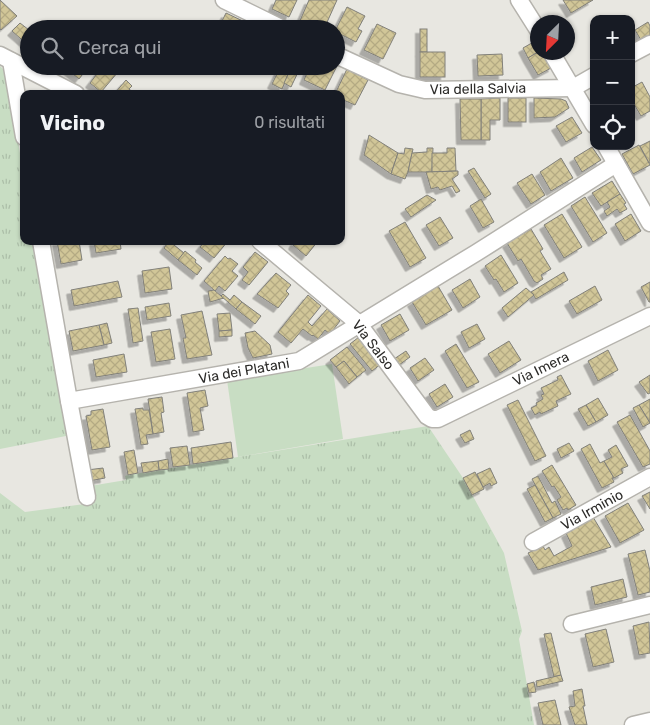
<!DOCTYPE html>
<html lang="it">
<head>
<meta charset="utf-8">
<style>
  body { margin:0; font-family:Rubik,sans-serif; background:#20242c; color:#f1f3f6 }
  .controls { position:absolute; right:15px; top:15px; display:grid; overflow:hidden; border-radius:10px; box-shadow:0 1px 4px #0004 }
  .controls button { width:45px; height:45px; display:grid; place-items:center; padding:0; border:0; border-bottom:1px solid #363941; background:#171b24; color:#f1f3f6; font:25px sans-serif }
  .compass { position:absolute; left:530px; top:15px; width:45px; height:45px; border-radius:50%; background:#171b24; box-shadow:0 1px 4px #0004; rotate:204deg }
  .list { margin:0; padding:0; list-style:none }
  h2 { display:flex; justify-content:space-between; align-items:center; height:65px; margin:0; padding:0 20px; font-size:21px }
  h2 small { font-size:16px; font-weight:400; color:#9ea1a6 }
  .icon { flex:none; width:28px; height:28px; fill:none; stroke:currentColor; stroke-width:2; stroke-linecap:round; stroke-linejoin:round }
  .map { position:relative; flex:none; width:650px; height:725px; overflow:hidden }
  .search { position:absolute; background:#171b24; box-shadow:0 1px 4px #0004; left:20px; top:20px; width:325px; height:55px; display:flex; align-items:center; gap:12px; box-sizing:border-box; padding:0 18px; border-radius:28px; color:#9ea1a6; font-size:19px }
  .panel { position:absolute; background:#171b24; box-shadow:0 1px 4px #0004; left:20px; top:90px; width:325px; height:155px; border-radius:10px }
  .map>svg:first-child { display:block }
  .grass { fill:url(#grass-tufts) }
  .pitch { fill:#c8ddc3 }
  .building { fill:url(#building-cross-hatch); stroke:#81807a; filter:url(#shadow) }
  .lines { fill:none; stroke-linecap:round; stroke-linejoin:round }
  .minor-casing { stroke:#b5b3ad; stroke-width:19 }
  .minor { stroke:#fff; stroke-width:16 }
  .labels { text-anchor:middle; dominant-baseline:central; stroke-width:4; stroke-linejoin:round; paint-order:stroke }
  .street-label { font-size:14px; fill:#2d2c2a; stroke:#fff }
</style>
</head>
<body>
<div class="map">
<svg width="650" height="725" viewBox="0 0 650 725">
  <defs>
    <pattern id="grass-tufts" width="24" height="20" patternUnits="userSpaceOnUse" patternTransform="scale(1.25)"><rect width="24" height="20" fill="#c8ddc3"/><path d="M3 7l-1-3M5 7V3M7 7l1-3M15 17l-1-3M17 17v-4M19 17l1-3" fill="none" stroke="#acbea8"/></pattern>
    <pattern id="building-cross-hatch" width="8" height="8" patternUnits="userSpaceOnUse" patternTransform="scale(1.25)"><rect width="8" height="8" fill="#d1c698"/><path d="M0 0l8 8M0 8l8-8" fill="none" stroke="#b4aa83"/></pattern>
    <filter id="shadow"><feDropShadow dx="-4.5" dy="4.5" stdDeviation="0" flood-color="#0004"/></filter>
  </defs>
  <rect width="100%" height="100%" fill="#e8e7e1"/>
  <!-- grass -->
  <g class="grass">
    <polygon points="0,66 5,71 24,175 24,241 36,241 71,435 0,449"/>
    <polygon points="428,426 463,478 504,553 522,631 519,639 534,725 0,725 0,493 25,512 92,503 90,486 126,480 125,476 128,475"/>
  </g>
  <!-- pitch -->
  <polygon class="pitch" points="332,364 343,439 238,457 227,380"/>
  <!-- building -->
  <g class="building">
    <polygon points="0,0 17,16 1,30 0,29"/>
    <polygon points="276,0 297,0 289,17 272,9"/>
    <polygon points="309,0 337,0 324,29 312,29 299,23"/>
    <polygon points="563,0 593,0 571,13"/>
    <polygon points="347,7 365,16 358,29 362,31 356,42 336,32 336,29"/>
    <polygon points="226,13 245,22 242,29 218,29"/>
    <polygon points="648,22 650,26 650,35 641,40 635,30"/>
    <polygon points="20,23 29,30 29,46 12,31"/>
    <polygon points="377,24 396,33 383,59 364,50"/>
    <rect x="420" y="29" width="7" height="23"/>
    <polygon points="537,40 538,52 528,58 523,48"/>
    <rect x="420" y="52" width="25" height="25"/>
    <polygon points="538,52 544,52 553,67 538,75 528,58"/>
    <polygon points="502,54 503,75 478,76 477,55"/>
    <polygon points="336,63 338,64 325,90 304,80 310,66 336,66"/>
    <polygon points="69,66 89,66 79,79 67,69"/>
    <polygon points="103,66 111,66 118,72 101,92 90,83"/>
    <polygon points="281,66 292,66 282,89 272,84"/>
    <polygon points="292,66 301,66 291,87 284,83"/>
    <polygon points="347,69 368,80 355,105 341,99 341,94 335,94"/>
    <polygon points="126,80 132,86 129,89 135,94 114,94"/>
    <polygon points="642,82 650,97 650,111 641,116 631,99 631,88"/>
    <polygon points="500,98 500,120 490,120 490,140 481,140 481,99"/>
    <rect x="508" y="98" width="18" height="24"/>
    <polygon points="534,98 561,99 566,101 569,108 555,117 534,118"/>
    <polygon points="460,99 481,99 481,140 461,140"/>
    <polygon points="572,117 582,133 566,142 556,126"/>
    <polygon points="369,135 398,153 391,174 364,155"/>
    <polygon points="650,141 650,163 649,163 640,146"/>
    <polygon points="639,145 650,165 633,174 622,154"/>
    <polygon points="592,147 601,160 582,172 574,158"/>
    <polygon points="405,148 413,149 408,172 405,179 391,174 398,153 404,154"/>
    <polygon points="427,148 433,148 432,172 408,172 412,153 427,152"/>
    <polygon points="447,148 455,148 456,171 432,172 432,153 447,153"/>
    <polygon points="561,158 573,178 551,191 540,172"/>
    <polygon points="474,168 491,194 485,198 468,171"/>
    <polygon points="458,171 458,175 452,179 460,191 456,193 452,186 440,190 438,187 431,189 426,172"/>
    <polygon points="532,174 545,195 531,204 517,183"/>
    <polygon points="612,181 620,194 601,206 592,193"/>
    <polygon points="620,194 626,203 624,204 627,209 620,213 617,209 607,216 604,211 610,207 607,202"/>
    <polygon points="427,195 436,200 411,217 405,209"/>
    <polygon points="585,197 607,233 593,242 571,206"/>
    <polygon points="481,199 494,222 483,228 470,206"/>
    <polygon points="562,214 582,247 564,258 544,225"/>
    <polygon points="631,214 641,231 625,241 615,224"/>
    <polygon points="440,217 453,238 439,246 426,225"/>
    <polygon points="405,222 426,258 410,267 389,231"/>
    <polygon points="531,229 543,249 540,251 551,269 541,275 543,279 537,283 534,281 521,259 518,261 507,243"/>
    <polygon points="57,241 79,241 82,260 61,264"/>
    <polygon points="94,241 120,241 121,249 96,253"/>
    <polygon points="169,241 184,253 178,260 164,248"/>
    <polygon points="205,241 228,241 214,258 200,247"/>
    <polygon points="295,241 318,241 306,256 293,245"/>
    <polygon points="185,251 196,260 195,262 202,268 197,275 178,260"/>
    <polygon points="255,252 268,262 249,285 242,280 248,272 243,267"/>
    <polygon points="501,255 518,283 504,292 496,279 494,280 485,266"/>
    <polygon points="225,256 228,259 230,258 238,264 232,271 238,276 225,291 219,286 215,291 204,281"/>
    <polygon points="169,267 172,289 145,293 142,271"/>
    <polygon points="564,272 568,280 536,299 531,292"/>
    <polygon points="276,273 291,285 286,291 289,294 278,308 257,294"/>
    <polygon points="470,279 480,297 463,308 452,290"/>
    <polygon points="118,281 122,297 74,306 71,290"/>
    <polygon points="650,282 650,302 649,302 641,287"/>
    <polygon points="438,286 452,310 426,325 412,302"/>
    <polygon points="595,286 602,300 577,314 569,301"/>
    <polygon points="526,288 534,295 508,317 502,308"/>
    <polygon points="214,290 221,296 224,298 210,302 208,291"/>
    <polygon points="223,294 230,300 234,295 242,302 236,309 221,296"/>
    <polygon points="308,295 321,306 308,322 312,326 327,309 340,321 330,334 325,330 318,339 313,335 312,336 303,329 291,343 278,332"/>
    <polygon points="242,302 261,316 255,324 236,309"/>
    <polygon points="169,303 171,316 147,320 145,307"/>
    <polygon points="138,308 143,341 133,343 128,309"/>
    <polygon points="202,311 212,355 187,359 183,338 186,338 181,315"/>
    <polygon points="230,313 232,330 219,331 217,314"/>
    <polygon points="400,314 409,330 390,341 381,325"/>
    <polygon points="107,323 112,343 104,345 99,325"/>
    <polygon points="477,324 485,339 469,348 461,332"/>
    <polygon points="99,325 104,345 73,351 69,331"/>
    <polygon points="170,329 175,359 156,362 151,332"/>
    <polygon points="232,330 232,336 219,337 219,331"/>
    <polygon points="255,331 270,345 272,354 253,358 248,348 245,333"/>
    <polygon points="359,337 381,364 372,371 350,344"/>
    <polygon points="509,341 521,360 500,373 488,354"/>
    <polygon points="456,344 479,382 467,388 445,351"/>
    <polygon points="347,347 366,370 357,377 344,361 336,367 330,360"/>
    <polygon points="608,350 618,370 598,381 588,361"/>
    <polygon points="406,351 410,357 399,365 394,359"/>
    <polygon points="124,354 127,372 96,377 93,360"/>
    <polygon points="425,358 434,370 418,381 410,368"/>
    <polygon points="344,361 357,377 349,384 336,367"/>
    <polygon points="561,375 571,394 556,401 558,406 541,414 540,412 535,415 531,408 537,405 536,403 543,399 541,395 544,394 541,388 558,380 557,377"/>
    <polygon points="650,375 650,393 648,394 639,382"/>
    <polygon points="445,384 453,397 437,407 429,394"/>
    <polygon points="205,390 208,406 200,408 204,430 193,432 187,393"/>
    <polygon points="162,397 164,412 161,413 164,432 153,434 148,399"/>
    <polygon points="598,398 608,415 596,422 586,405"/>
    <polygon points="650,399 650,423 639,405"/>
    <polygon points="518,400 546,456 535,461 507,405"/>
    <polygon points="586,405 596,422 588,426 578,409"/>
    <polygon points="639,405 650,423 643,427 633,408"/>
    <polygon points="143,408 143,410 149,410 153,434 146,435 148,444 141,445 135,409"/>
    <polygon points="103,409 110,447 92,450 86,416 91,415 91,411"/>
    <polygon points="630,415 650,451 650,464 643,467 617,422"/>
    <polygon points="470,430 474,439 465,443 460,435"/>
    <polygon points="231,442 233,458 193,464 191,448"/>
    <polygon points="569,443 574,451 561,458 557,449"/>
    <polygon points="590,444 600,463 604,461 614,478 612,478 614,482 602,488 581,449"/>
    <polygon points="616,445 628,466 621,469 623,473 614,478 604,461 612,457 608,450"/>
    <polygon points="187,446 190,465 173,467 170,448"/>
    <polygon points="134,450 138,473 128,475 124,452"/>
    <polygon points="168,459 169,469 159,470 158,461"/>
    <polygon points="158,461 159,470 143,473 141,463"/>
    <polygon points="552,465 576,505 568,510 567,508 563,510 557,500 561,497 554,486 552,487 542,471"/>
    <polygon points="103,468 105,478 89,481 87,470"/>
    <polygon points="490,468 497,483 491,486 490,483 483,487 477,474"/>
    <polygon points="475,472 484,489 472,495 463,478"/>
    <polygon points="538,476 552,503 555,501 561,514 553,518 532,479"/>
    <polygon points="535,485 553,518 545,522 527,489"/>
    <polygon points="650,492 650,509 642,496"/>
    <polygon points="628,503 644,530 620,543 605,516"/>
    <polygon points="593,517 611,547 538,570 528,553 543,546 545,550 549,547 554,556 572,546 566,533"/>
    <polygon points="645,550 650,571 650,592 638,595 628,554"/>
    <polygon points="623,579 627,597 595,605 591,587"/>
    <polygon points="649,622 650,653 639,655 633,626"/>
    <polygon points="606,629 614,662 593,667 585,634"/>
    <polygon points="551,633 561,675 554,677 544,634"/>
    <polygon points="561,675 563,681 537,687 536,681"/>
    <polygon points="534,682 536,692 529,693 527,684"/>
    <polygon points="582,689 585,706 583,706 587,725 575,725 569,707 575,706 573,691"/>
    <polygon points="555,700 561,725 543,725 538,703"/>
  </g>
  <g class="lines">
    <defs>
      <g id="minor">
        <polyline points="224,0 283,29"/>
        <polyline points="519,0 538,30"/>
        <polyline points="551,52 594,125"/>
        <polyline points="631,54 650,44"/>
        <polyline points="0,55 76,94"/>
        <polyline points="336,55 399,84 425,90 573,88 594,76"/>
        <polyline points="11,61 24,137"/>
        <polyline points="606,146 650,223"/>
        <polyline points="41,241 69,401 299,361 476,253 616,164"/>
        <polyline points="260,241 358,323 427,416 432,419 438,419 650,316"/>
        <polyline points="69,401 87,497"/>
        <polyline points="533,542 650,477"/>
        <polyline points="572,624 650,605"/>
        <polyline points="633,725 650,721"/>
      </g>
    </defs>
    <!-- minor casing -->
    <use href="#minor" class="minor-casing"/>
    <!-- minor -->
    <use href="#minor" class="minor"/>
  </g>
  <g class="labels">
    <!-- street labels -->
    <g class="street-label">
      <text transform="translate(478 89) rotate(-1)">Via della Salvia</text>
      <text transform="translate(373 345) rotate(52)">Via Salso</text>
      <text transform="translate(541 369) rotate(-26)">Via Imera</text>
      <text transform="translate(244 371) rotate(-10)">Via dei Platani</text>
      <text transform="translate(592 510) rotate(-29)">Via Irminio</text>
    </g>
  </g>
</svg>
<div class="controls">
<button>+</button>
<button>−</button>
<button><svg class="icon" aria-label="locate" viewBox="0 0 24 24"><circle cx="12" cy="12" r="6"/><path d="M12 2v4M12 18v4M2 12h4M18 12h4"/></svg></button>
</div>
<svg class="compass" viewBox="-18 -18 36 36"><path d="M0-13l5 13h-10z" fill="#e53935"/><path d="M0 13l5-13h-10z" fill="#9ea1a6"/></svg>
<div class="search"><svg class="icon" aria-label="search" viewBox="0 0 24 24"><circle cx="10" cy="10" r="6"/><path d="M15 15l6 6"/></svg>Cerca qui</div>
<section class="panel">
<h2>Vicino<small>0 risultati</small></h2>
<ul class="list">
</ul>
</section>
</div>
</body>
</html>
